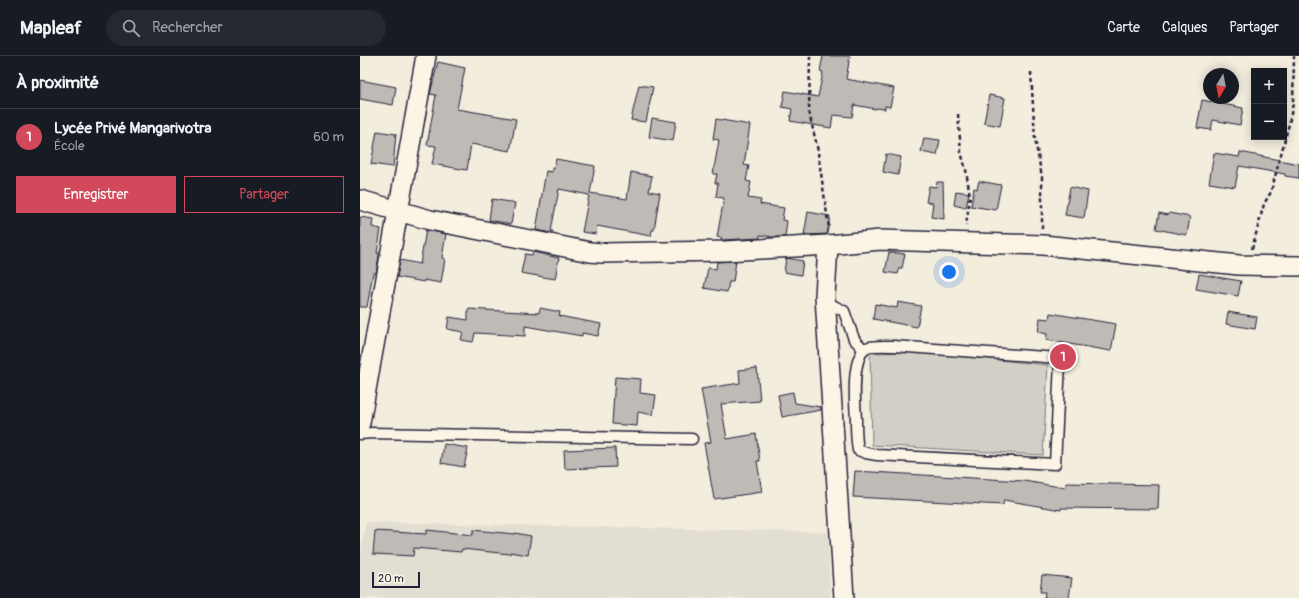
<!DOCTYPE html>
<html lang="fr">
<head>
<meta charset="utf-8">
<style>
  body { margin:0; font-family:Pangolin,sans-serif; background:#242831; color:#f1f3f6 }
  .controls { position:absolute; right:12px; top:12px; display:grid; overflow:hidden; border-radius:0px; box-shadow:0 2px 10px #0003 }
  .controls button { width:36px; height:36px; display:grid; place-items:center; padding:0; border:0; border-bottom:1px solid #363941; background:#171b24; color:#f1f3f6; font:20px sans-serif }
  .compass { position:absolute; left:843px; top:12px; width:36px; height:36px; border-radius:50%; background:#171b24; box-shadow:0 2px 10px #0003; rotate:190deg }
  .scale { position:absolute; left:12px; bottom:10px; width:48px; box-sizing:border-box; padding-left:4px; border:2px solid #22223b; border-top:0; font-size:11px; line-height:14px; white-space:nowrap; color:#22223b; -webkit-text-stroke:3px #fcf5e5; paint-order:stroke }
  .you { position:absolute; left:589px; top:216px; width:14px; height:14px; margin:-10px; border:3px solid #fff; border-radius:50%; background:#1a73e8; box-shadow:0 0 0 6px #1a73e833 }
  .badge { display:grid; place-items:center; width:26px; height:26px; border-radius:50%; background:#d1495b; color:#fff; font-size:13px; font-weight:700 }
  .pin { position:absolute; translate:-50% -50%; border:2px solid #fff; box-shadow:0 1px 4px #0006 }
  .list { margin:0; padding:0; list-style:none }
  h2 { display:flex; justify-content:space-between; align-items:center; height:52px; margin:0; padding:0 16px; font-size:17px }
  h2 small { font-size:13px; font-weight:400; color:#9ea1a6 }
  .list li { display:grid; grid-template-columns:26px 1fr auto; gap:12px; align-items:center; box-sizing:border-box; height:56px; padding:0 16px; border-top:1px solid #363941 }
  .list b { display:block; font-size:15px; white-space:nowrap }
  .list p { margin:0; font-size:13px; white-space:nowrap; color:#9ea1a6 }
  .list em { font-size:13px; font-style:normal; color:#9ea1a6 }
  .actions { display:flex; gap:8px; padding:12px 16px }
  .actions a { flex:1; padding:9px 0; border:1px solid #d1495b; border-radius:0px; text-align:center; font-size:14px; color:#d1495b }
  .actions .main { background:#d1495b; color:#fff }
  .icon { flex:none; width:22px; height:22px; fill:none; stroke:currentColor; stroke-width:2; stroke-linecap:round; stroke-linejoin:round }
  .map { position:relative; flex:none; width:939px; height:542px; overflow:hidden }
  header { display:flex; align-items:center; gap:24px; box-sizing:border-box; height:56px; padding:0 20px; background:#171b24; border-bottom:1px solid #363941 }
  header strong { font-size:19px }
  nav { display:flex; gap:22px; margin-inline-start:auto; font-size:14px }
  .search { width:280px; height:36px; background:#242831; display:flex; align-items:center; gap:10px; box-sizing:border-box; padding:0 14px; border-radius:22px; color:#9ea1a6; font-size:15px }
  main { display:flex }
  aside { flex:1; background:#171b24 }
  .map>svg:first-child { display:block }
  .built { fill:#e3ded2 }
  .green { fill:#d4cfc6; stroke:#7b7880 }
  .building { fill:#bfbab6; stroke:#22223b }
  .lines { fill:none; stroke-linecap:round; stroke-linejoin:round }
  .service-casing { stroke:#22223b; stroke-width:13 }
  .minor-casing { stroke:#22223b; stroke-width:22 }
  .path { stroke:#22223b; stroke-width:2.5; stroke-dasharray:4 3; stroke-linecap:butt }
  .service { stroke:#fcf5e5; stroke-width:10 }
  .minor { stroke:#fcf5e5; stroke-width:19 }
</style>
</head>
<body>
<header>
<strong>Mapleaf</strong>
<div class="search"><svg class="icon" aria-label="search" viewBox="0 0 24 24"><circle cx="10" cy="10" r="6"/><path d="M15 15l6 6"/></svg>Rechercher</div>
<nav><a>Carte</a><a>Calques</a><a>Partager</a></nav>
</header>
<main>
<aside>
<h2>À proximité<small></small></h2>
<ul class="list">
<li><span class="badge">1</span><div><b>Lycée Privé Mangarivotra</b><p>École</p></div><em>60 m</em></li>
</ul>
<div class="actions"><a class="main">Enregistrer</a><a>Partager</a></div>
</aside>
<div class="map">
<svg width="939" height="542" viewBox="0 0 939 542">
  <rect width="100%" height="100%" fill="#f3edde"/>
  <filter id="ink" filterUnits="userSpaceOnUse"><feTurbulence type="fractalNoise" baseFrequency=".025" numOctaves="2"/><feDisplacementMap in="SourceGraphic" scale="8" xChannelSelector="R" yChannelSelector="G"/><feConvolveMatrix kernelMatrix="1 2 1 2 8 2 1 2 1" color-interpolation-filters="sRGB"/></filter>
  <g filter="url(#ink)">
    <!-- built -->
    <polygon class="built" points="6,466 468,476 470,542 0,542 0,499"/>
    <!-- green -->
    <polygon class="green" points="560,296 688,309 683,399 512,389 510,297"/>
    <!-- building -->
    <g class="building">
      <polygon points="463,0 490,0 486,23 534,32 530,51 525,50 525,53 516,52 516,53 494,49 492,61 473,59 471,72 430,65 432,53 422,51 425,35 458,41 463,16 460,15"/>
      <polygon points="78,6 105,12 97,53 156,63 150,95 111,88 107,114 72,108 76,90 67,89 76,39 70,38"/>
      <polygon points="0,24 36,31 33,49 0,43"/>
      <polygon points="279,29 293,31 286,66 271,64"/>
      <polygon points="629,39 645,42 640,70 624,67"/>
      <polygon points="842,44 883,52 880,69 853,64 851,74 837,72"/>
      <polygon points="292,62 316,66 313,85 289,81"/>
      <polygon points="356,63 390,69 384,109 389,110 386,125 391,126 388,142 401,144 400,148 424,152 422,164 427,165 425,181 413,181 400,179 400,182 361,184 362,182 357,181 364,142 356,141 358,127 355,127 357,118 353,118 359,84 353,83"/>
      <polygon points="17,75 36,78 33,111 11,108"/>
      <polygon points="564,82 580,84 577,99 561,96"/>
      <polygon points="880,96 939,108 939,122 925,120 925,118 879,110 875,131 849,127 854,97 879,101"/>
      <polygon points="526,98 541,101 538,119 523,116"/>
      <polygon points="196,103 235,110 230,137 267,143 271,116 292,120 289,135 300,137 294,174 292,174 291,180 237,170 236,178 222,176 229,139 199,133 191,175 193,175 192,177 176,174 186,115 192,116 192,112 194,113"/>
      <polygon points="619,125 641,129 636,154 611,150 614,132 617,133"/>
      <polygon points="577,126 583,126 584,163 571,161 573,147 566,146 569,130 576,131"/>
      <polygon points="710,131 728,135 724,162 705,159"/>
      <polygon points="596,135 609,137 606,152 594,149"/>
      <polygon points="132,143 155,147 151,168 129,164"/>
      <polygon points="448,156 470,160 467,178 444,179"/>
      <polygon points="799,157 808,159 809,157 830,161 827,179 796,173"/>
      <polygon points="0,161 13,163 12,171 21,173 17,197 19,197 19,200 16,217 13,217 7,251 0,251"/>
      <polygon points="66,174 86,178 82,202 85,203 81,227 64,224 64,226 37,221 40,204 60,208"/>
      <polygon points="173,196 199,202 195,223 161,217 165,198 172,199"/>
      <polygon points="529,196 545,198 542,212 539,212 538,218 525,216"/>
      <polygon points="426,202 443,205 441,219 424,216"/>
      <polygon points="376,205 373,226 369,226 367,236 344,232 348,212 356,213 357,206"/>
      <polygon points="839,218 881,225 878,240 836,233"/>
      <polygon points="538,246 561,250 557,271 513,263 515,248 537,252"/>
      <polygon points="180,252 200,256 199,260 241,268 238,280 222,277 222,280 165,270 165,280 115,277 113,286 101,284 103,276 87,273 89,261 108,264 108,253 179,257"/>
      <polygon points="868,256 897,261 895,273 866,268"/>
      <polygon points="690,257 756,268 751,295 686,284 687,278 678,276 680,262 689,263"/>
      <polygon points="397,312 400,345 361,348 367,383 396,378 400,405 397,405 402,436 354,443 344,387 351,386 341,333 380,327 379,314"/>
      <polygon points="255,321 281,323 280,337 296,339 293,359 278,356 277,370 252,368"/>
      <polygon points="433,336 435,347 461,351 461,354 422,361 418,339"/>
      <polygon points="84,388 108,392 104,411 81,407"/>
      <polygon points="255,392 256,411 205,413 204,394"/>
      <polygon points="495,415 664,425 706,432 706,427 799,429 798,453 701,452 701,454 644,444 643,449 493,441"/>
      <polygon points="67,474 113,479 113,474 155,478 155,477 171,480 168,499 150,496 150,498 102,493 101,496 54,492 53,500 13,498 15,475 66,478"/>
      <polygon points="682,519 712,522 709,542 684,542 685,536 680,536"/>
    </g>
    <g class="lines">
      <defs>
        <g id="service">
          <polyline points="466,246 484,255 494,283 504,294"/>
          <path d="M534 290 698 302 700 307 695 408 517 399 506 397 498 394C496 384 496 374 496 363 495 346 491 303 506 292 511 289 528 290 534 290Z"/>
          <polyline points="0,378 12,377 332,383"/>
        </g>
        <g id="minor">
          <polyline points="0,144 70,164 230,196 241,197 365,195 468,189 520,184 683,189 879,209 939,210"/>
          <polyline points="468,189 465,240 484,542"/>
          <polyline points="0,367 66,0"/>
        </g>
      </defs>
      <!-- service casing -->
      <use href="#service" class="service-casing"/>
      <!-- minor casing -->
      <use href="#minor" class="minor-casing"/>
      <!-- path -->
      <g class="path">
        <polyline points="450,0 449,57 457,90 469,172"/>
        <polyline points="671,16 675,83 682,121 682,173"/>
        <polyline points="598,58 601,96 606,114 610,141 606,170"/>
        <polyline points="892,193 904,148 911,136 929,68 933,47 934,0"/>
      </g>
      <!-- service -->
      <use href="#service" class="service"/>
      <!-- minor -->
      <use href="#minor" class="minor"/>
    </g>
  </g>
</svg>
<div class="controls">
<button>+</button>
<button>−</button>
</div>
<svg class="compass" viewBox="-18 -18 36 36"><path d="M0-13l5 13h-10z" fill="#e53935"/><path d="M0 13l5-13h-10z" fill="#9ea1a6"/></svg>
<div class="scale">20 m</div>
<div class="you"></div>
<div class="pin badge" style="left:703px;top:301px">1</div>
</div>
</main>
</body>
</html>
